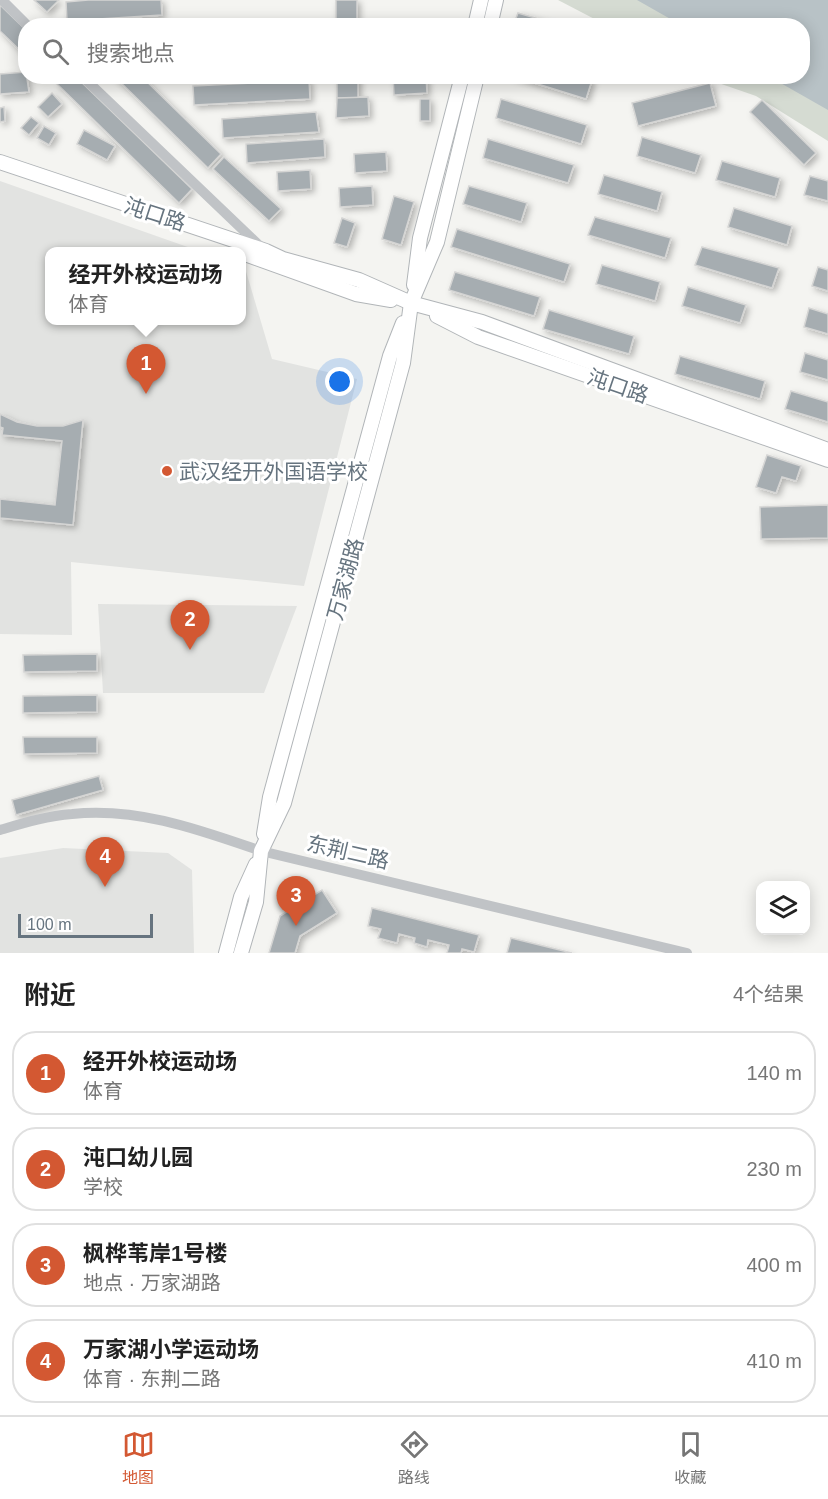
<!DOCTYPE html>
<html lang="zh">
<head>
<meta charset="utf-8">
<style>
  body { margin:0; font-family:Helvetica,"Noto Sans SC",sans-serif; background:#f6f6f6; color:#222 }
  .controls { position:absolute; right:18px; bottom:18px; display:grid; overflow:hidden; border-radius:12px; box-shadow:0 3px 15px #0003 }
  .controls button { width:54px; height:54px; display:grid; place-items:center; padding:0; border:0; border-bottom:2px solid #e0e0e0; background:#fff; color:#222; font:30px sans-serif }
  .scale { position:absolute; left:18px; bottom:15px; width:135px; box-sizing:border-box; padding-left:6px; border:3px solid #66747f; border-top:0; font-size:16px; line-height:21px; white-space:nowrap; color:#66747f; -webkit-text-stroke:4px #fff; paint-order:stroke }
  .you { position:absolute; left:340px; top:382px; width:21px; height:21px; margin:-15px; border:4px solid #fff; border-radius:50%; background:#1a73e8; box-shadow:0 0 0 9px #1a73e833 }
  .badge { display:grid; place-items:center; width:39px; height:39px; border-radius:50%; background:#d35832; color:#fff; font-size:20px; font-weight:700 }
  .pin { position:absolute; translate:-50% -50px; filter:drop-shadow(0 2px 3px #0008) }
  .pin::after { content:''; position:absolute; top:32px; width:21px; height:18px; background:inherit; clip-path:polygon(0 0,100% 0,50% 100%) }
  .popup { position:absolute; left:45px; top:247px; width:201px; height:78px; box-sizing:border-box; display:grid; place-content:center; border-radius:12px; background:#fff; filter:drop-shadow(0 2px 4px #0005); font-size:20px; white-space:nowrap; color:#767676 }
  .popup b { font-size:22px; color:#222 }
  .popup::after { content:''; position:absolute; left:50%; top:100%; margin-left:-12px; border:12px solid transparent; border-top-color:#fff }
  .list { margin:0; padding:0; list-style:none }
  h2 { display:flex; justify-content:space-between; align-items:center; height:78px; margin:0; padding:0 24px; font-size:26px }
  h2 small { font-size:20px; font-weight:400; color:#767676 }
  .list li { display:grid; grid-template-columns:39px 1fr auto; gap:18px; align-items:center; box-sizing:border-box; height:84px; margin:0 12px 12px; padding:0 12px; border:2px solid #e0e0e0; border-radius:24px }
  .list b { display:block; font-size:22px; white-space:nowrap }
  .list p { margin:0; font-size:20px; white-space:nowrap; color:#767676 }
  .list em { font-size:20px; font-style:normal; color:#767676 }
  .icon { flex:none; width:33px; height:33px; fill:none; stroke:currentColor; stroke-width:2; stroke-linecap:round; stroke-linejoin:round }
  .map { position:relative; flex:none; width:828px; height:953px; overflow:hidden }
  .search { position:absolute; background:#fff; box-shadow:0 3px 15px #0003; left:18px; right:18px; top:18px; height:66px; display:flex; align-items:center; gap:15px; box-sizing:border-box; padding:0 21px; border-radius:24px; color:#767676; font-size:22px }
  .sheet { height:462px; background:#fff }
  nav { display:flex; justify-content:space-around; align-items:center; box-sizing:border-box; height:84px; border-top:2px solid #e0e0e0; background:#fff; font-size:16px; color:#767676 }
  nav a { display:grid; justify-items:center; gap:3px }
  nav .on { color:#d35832 }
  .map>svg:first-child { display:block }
  .built { fill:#e2e3e1 }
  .green { fill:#d5dbd2 }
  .water { fill:#b8c2c6 }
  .building { fill:#a6adb1; stroke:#d5d5d4; stroke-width:1.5; filter:url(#shadow) }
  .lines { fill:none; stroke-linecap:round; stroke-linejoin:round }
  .major-casing { stroke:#b1b5b8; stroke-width:16 }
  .minor { stroke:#c0c3c6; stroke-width:10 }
  .major { stroke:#fff; stroke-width:14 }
  .poi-dot { fill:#d35832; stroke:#fff; stroke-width:2 }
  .labels { text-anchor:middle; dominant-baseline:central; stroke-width:6; stroke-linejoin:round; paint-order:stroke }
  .street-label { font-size:21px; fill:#66747f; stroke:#fff }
  .poi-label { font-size:21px; fill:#66747f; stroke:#fff; text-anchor:start }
</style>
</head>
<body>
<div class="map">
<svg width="828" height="953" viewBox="0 0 828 953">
  <defs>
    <filter id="shadow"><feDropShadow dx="3" dy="3" stdDeviation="3" flood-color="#0004"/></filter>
  </defs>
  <rect width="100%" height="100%" fill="#f4f4f1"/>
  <!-- built -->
  <g class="built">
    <polygon points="0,181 199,251 50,252 50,320 242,320 242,267 245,268 272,359 357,379 304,586 71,562 72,635 0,634"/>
    <polygon points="98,604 297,606 264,693 103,693"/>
    <polygon points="63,848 168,853 192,870 194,953 0,953 0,858"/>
  </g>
  <!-- green -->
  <polygon class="green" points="558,0 828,0 828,141 756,96 701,77 802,76 802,26 606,25"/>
  <!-- water -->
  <polygon class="water" points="637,0 828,0 828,110 770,77 802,76 802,26 681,25"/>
  <!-- building -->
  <g class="building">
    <polygon points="34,0 59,0 47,12"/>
    <polygon points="88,0 161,0 162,15 67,21 66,2"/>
    <rect x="336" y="0" width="21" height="26"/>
    <polygon points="0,5 26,30 26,56 0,31"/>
    <polygon points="518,13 563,26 513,26"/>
    <polygon points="26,72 29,92 0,94 0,74"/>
    <polygon points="64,76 75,76 192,189 179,203 57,84"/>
    <polygon points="114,76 141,76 221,154 208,168"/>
    <rect x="337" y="76" width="21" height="22"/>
    <polygon points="393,76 426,76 427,93 394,95"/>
    <polygon points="512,76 580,76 592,80 586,99"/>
    <polygon points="309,80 310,99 194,105 193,86"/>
    <polygon points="710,83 716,106 638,126 632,103"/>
    <polygon points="52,93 62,104 48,117 38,107"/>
    <polygon points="368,97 369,116 336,118 337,98"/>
    <rect x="420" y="99" width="10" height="22"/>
    <polygon points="501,99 587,125 581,144 496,118"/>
    <polygon points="762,100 816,153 804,165 750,112"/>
    <polygon points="4,107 5,121 0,122 0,108"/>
    <polygon points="316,112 319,132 223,138 222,119"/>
    <polygon points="31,117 39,123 29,135 21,128"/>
    <polygon points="44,126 56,133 49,145 37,138"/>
    <polygon points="84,130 115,146 107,160 77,144"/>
    <polygon points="642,137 701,155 695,173 637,156"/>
    <polygon points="324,139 325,157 247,163 246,144"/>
    <polygon points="488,139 574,165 568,183 483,158"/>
    <polygon points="386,152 387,171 355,173 354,154"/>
    <polygon points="224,157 281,209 269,221 213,169"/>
    <polygon points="722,161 780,178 775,197 716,180"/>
    <polygon points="310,170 311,189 278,191 277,172"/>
    <polygon points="604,175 662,192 657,211 598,194"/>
    <polygon points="810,176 828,181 828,201 804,195"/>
    <polygon points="372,186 373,205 340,207 339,188"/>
    <polygon points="469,186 527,203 521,222 463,204"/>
    <polygon points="394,196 414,202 401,245 382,239"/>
    <polygon points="734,208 792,226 787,245 728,227"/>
    <polygon points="595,217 671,238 665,258 588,235"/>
    <polygon points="342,218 355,223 347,247 334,243"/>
    <polygon points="457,229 570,264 564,282 451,247"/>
    <polygon points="702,247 779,268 772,288 695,265"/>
    <polygon points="602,265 660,282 655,301 596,284"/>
    <polygon points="818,267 828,270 828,291 812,286"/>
    <polygon points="455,272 540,297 534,316 449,290"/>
    <polygon points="688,287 746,305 740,323 682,306"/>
    <polygon points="809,308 828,314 828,334 804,327"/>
    <polygon points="549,310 634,336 629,354 543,329"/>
    <polygon points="805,353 828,360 828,380 800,372"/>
    <polygon points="680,356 765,381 760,399 675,374"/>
    <polygon points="791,391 828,402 828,422 785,409"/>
    <polygon points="0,414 17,422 37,426 63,426 83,420 73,525 0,518 0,499 55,505 62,441 2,435 3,428 0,427"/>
    <polygon points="767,455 801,466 796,481 782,477 776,493 756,487"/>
    <polygon points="828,505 828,538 761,539 760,507"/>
    <polygon points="97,654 97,671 24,672 23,655"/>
    <polygon points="97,695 97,712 23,713 23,696"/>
    <polygon points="23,737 97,737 97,753 24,754"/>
    <polygon points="99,776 103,790 16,815 12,800"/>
    <polygon points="322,890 337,913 300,936 295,953 269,953 280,916"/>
    <polygon points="372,908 479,935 474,952 462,949 461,953 447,953 449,945 428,940 427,947 414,943 415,938 399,934 397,943 378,938 381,929 368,926"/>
    <polygon points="511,938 572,953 507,953"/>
  </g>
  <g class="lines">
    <defs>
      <g id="major">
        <polyline points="475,26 481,0"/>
        <polyline points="490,26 496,0"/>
        <polyline points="0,162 266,251 283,259 359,280 411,303 482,322 828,450"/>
        <polyline points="242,253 356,294 391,300"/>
        <polyline points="414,285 420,238 462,76"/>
        <polyline points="437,316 478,337 828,460"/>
        <polyline points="264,834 270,797 390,356 403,323"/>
        <polyline points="226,953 241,897 256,864"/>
        <polyline points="241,953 256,902 261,851 284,803 403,363 411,303 437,242 477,76"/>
      </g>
    </defs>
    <!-- major casing -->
    <use href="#major" class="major-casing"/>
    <!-- minor -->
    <g class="minor">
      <polyline points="2,0 28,26"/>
      <polyline points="82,76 264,250"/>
      <path d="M0 830C24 823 47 816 72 814 138 807 200 830 261 851L687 953"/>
    </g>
    <!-- major -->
    <use href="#major" class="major"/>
  </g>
  <!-- markers -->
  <circle class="poi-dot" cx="167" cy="471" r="6"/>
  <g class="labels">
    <!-- street labels -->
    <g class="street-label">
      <text transform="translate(155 214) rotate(18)">沌口路</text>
      <text transform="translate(618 386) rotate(19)">沌口路</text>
      <text transform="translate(345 579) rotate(-75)">万家湖路</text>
      <text transform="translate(348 852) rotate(13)">东荆二路</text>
    </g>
    <!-- poi labels -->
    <g class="poi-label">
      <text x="179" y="471">武汉经开外国语学校</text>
    </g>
  </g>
</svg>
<div class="controls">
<button><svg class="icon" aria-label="layers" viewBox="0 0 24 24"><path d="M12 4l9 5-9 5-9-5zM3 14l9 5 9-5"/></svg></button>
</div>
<div class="scale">100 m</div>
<div class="you"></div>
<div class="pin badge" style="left:146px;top:394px">1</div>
<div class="popup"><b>经开外校运动场</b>体育</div>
<div class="pin badge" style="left:190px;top:650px">2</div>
<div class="pin badge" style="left:296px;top:926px">3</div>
<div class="pin badge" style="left:105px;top:887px">4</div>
<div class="search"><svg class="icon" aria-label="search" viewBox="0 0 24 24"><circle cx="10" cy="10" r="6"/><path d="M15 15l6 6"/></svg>搜索地点</div>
</div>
<section class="sheet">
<h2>附近<small>4个结果</small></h2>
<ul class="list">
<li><span class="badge">1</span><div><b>经开外校运动场</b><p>体育</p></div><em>140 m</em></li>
<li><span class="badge">2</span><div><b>沌口幼儿园</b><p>学校</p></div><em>230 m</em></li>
<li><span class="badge">3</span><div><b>枫桦苇岸1号楼</b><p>地点 · 万家湖路</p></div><em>400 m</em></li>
<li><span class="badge">4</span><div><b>万家湖小学运动场</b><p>体育 · 东荆二路</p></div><em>410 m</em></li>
</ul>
</section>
<nav>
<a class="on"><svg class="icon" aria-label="map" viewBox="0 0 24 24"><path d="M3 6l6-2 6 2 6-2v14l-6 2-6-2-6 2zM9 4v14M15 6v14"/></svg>地图</a>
<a><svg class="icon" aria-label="directions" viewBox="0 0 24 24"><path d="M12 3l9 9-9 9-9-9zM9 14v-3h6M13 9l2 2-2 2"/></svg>路线</a>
<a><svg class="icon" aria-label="saved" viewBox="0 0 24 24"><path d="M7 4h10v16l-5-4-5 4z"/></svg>收藏</a>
</nav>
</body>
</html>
